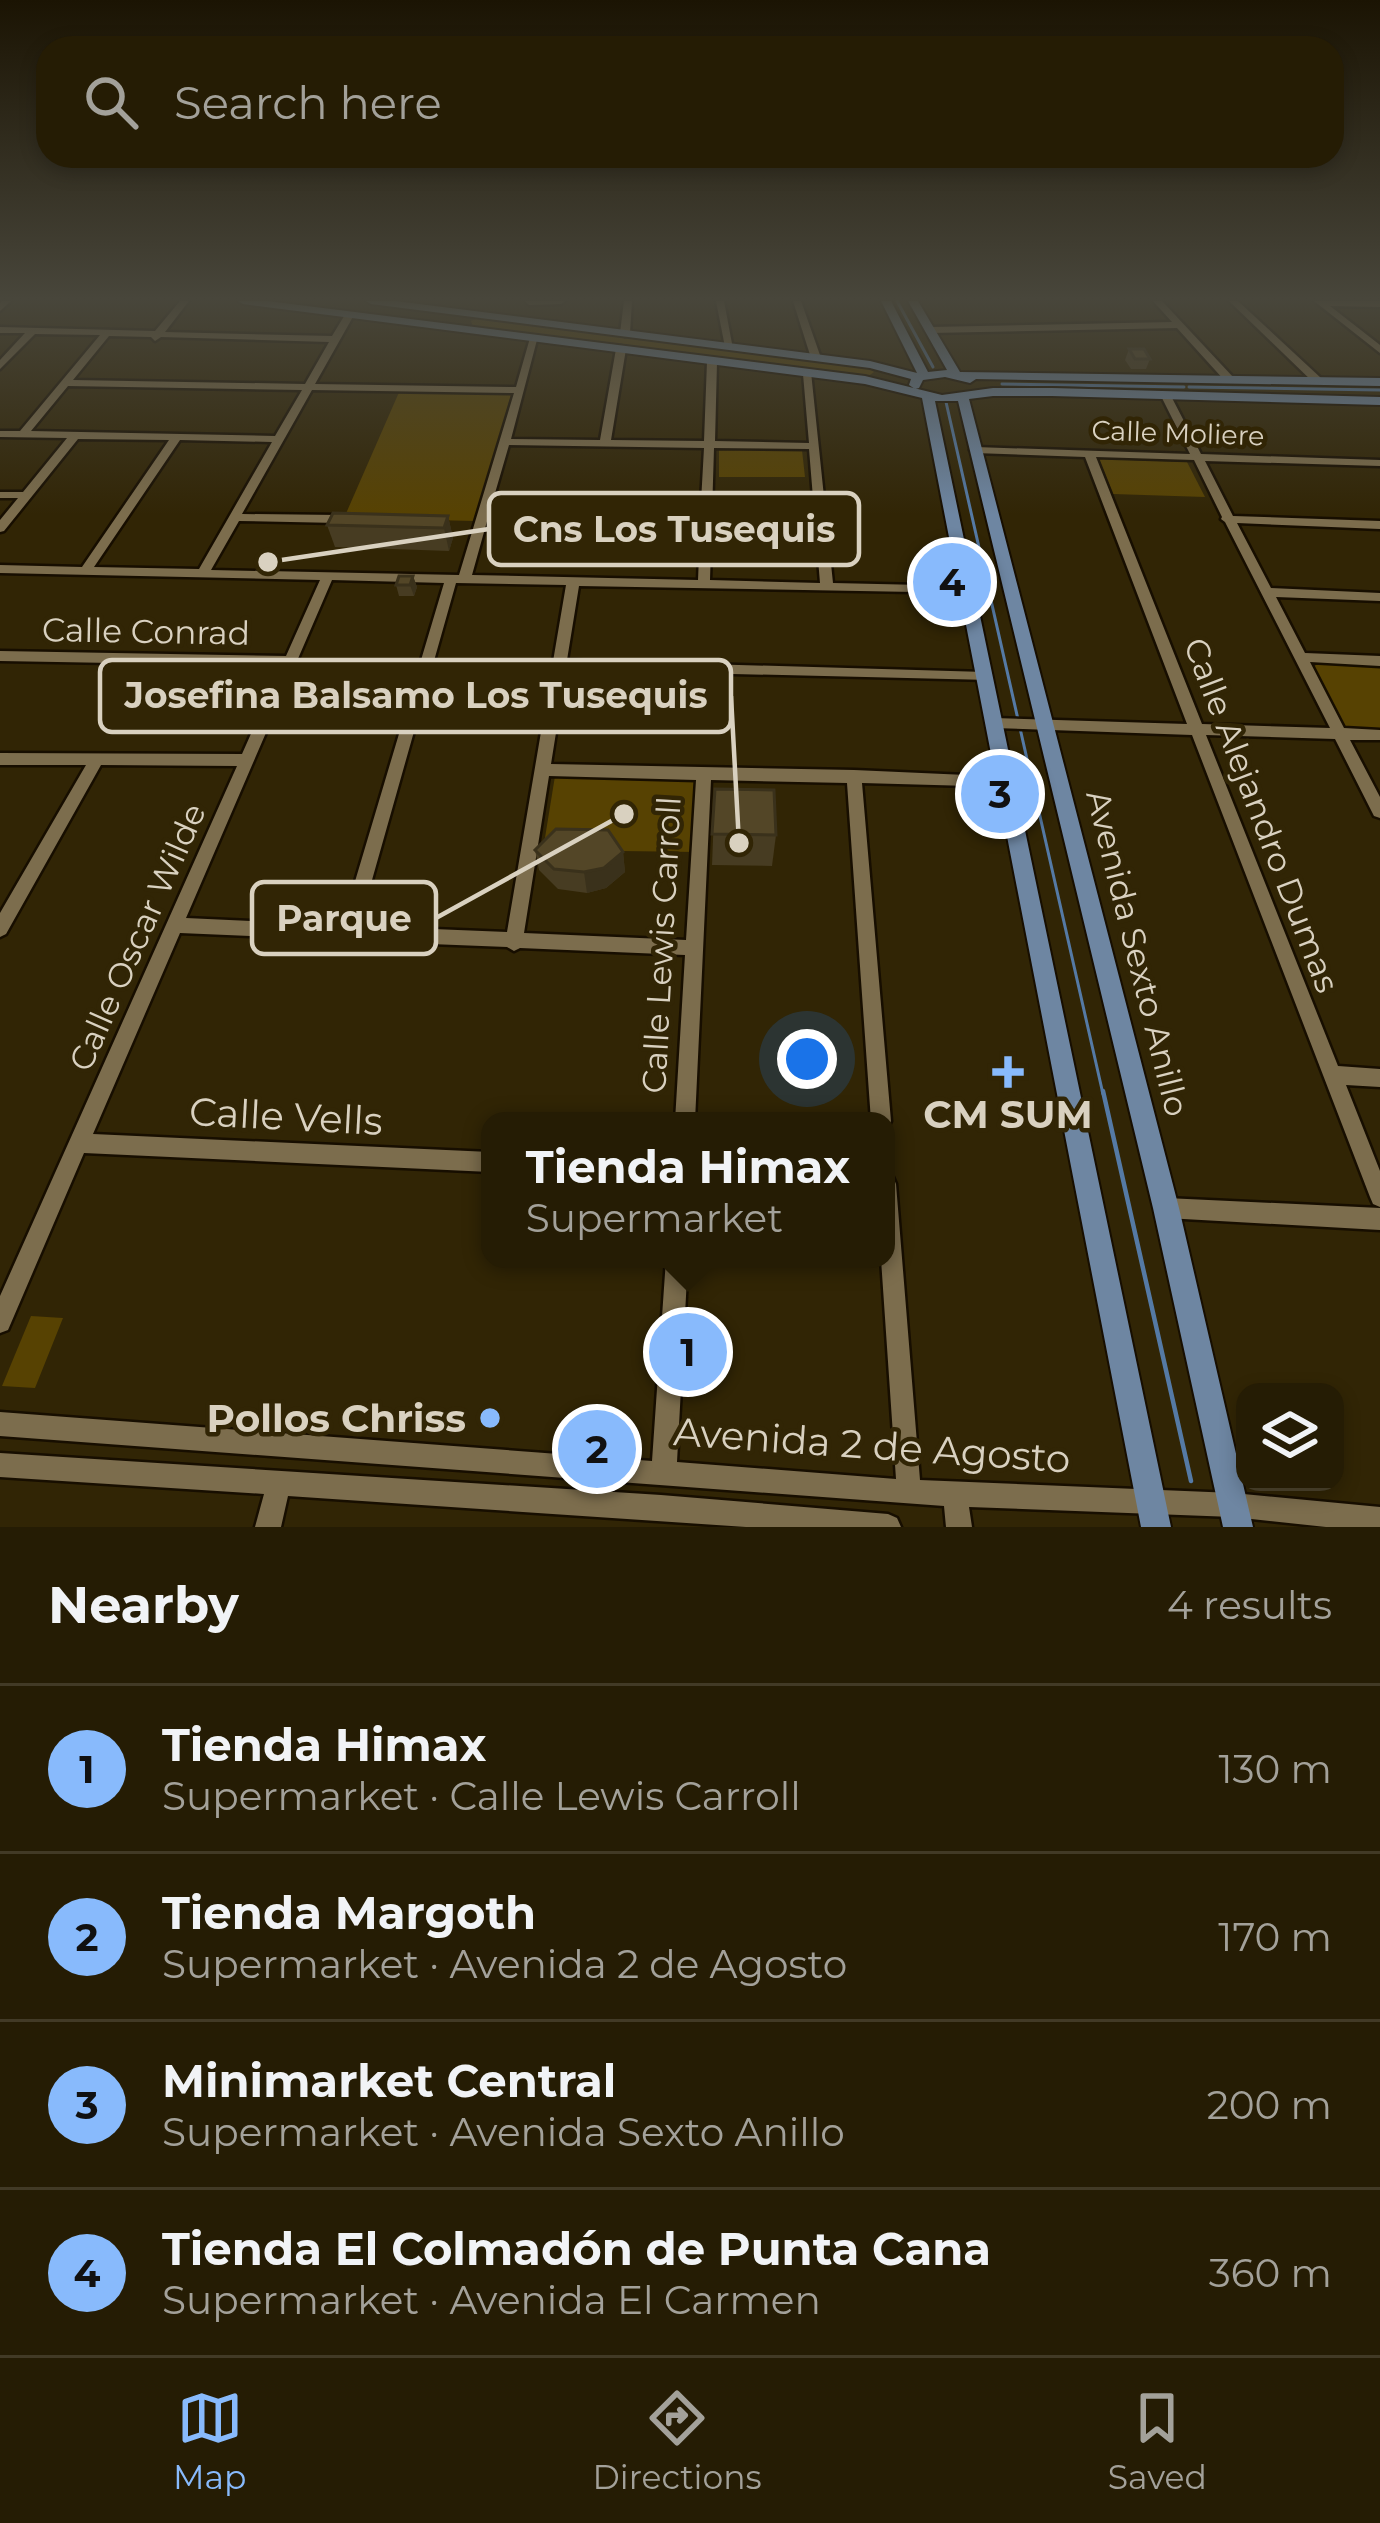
<!DOCTYPE html>
<html lang="en">
<head>
<meta charset="utf-8">
<style>
  body { margin:0; font-family:Montserrat,sans-serif; background:#312913; color:#f1f3f6 }
  .controls { position:absolute; right:36px; bottom:36px; display:grid; overflow:hidden; border-radius:24px; box-shadow:0 6px 18px #0003 }
  .controls button { width:108px; height:108px; display:grid; place-items:center; padding:0; border:0; border-bottom:3px solid #423a26; background:#251c04; color:#f1f3f6; font:60px sans-serif }
  .you { position:absolute; left:807px; top:1059px; width:42px; height:42px; margin:-30px; border:9px solid #fff; border-radius:50%; background:#1a73e8; box-shadow:0 0 0 18px #1a73e833 }
  .badge { display:grid; place-items:center; width:78px; height:78px; border-radius:50%; background:#88bafc; color:#111; font-size:39px; font-weight:700 }
  .pin { position:absolute; translate:-50% -50%; border:6px solid #fff; box-shadow:0 3px 12px #0006 }
  .popup { position:absolute; left:481px; top:1112px; width:414px; height:156px; box-sizing:border-box; display:grid; place-content:center; border-radius:24px; background:#251c04; filter:drop-shadow(0 3px 9px #0005); font-size:39px; white-space:nowrap; color:#a3a19a }
  .popup b { font-size:45px; color:#f1f3f6 }
  .popup::after { content:''; position:absolute; left:50%; top:100%; margin-left:-24px; border:24px solid transparent; border-top-color:#251c04 }
  .list { margin:0; padding:0; list-style:none }
  h2 { display:flex; justify-content:space-between; align-items:center; height:156px; margin:0; padding:0 48px; font-size:51px }
  h2 small { font-size:39px; font-weight:400; color:#a3a19a }
  .list li { display:grid; grid-template-columns:78px 1fr auto; gap:36px; align-items:center; box-sizing:border-box; height:168px; padding:0 48px; border-top:3px solid #423a26 }
  .list b { display:block; font-size:45px; white-space:nowrap }
  .list p { margin:0; font-size:39px; white-space:nowrap; color:#a3a19a }
  .list em { font-size:39px; font-style:normal; color:#a3a19a }
  .icon { flex:none; width:66px; height:66px; fill:none; stroke:currentColor; stroke-width:2; stroke-linecap:round; stroke-linejoin:round }
  .map { position:relative; flex:none; width:1380px; height:1527px; overflow:hidden }
  .search { position:absolute; background:#251c04; box-shadow:0 6px 18px #0003; left:36px; right:36px; top:36px; height:132px; display:flex; align-items:center; gap:30px; box-sizing:border-box; padding:0 42px; border-radius:36px; color:#a3a19a; font-size:45px }
  .sheet { height:828px; background:#251c04 }
  nav { display:flex; justify-content:space-around; align-items:center; box-sizing:border-box; height:168px; border-top:3px solid #423a26; background:#251c04; font-size:33px; color:#a3a19a }
  nav a { display:grid; justify-items:center; gap:6px }
  nav .on { color:#88bafc }
  .map>svg:first-child { display:block }
  .green { fill:#574202 }
  .lines { fill:none; stroke-linecap:round; stroke-linejoin:round }
  .stream-far1 { stroke:#557aa5; stroke-width:3 }
  .stream { stroke:#557aa5; stroke-width:4.5 }
  .minor-casing { stroke:#170e00; stroke-width:5 }
  .major-casing { stroke:#170e00; stroke-width:4 }
  .minor { fill:#7c6d4d; fill-rule:evenodd }
  .major { fill:#6e86a2; fill-rule:evenodd }
  .wall { fill:#473c22 }
  .shaded-wall { fill:#3a311b }
  .building { fill:#534627; stroke:#3a311b; stroke-width:3 }
  .poi-dot { fill:#88bafc; stroke:#312505; stroke-width:4.5 }
  .labels { text-anchor:middle; dominant-baseline:central; stroke-width:9; stroke-linejoin:round; paint-order:stroke }
  .far-street-label { font-size:27px; fill:#d9d1c0; stroke:#312505 }
  .street-label { font-size:33px; fill:#d9d1c0; stroke:#312505 }
  .near-poi-label { font-size:39px; font-weight:bold; fill:#d9d1c0; stroke:#312505 }
  .near-street-label { font-size:39px; fill:#d9d1c0; stroke:#312505 }
  .leader { fill:none; stroke:#d9d1c0; stroke-width:4.5 }
  .callout-dot { fill:#d9d1c0; stroke:#312505; stroke-width:4.5 }
  .callout { fill:#312505; stroke:#d9d1c0; stroke-width:4.5 }
  .callout-label { font-size:36px; text-anchor:middle; font-weight:bold; fill:#d9d1c0 }
</style>
</head>
<body>
<div class="map">
<svg width="1380" height="1527" viewBox="0 0 1380 1527">
  <rect width="100%" height="100%" fill="#312505"/>
  <!-- green -->
  <g class="green">
    <polygon points="478,318 865,366 874,372 867,377 473,327 471,321"/>
    <polygon points="400,390 512,392 475,521 344,518"/>
    <polygon points="719,450 802,450 805,477 719,477"/>
    <polygon points="1099,459 1187,462 1205,497 1113,494"/>
    <polygon points="1320,662 1380,665 1380,734 1344,729 1338,722 1312,668"/>
    <polygon points="555,776 703,779 697,852 543,850"/>
    <polygon points="31,1316 63,1318 35,1388 2,1386"/>
  </g>
  <g class="lines">
    <!-- stream-far1 -->
    <g class="stream-far1">
      <polyline points="897,301 933,367"/>
      <polyline points="1002,384 1184,387"/>
      <polyline points="1189,387 1380,390"/>
      <polyline points="946,402 1103,1094"/>
    </g>
    <!-- stream -->
    <polyline class="stream" points="1103,1091 1191,1481"/>
    <defs>
      <g id="minor">
        <polygon points="2,301 11,301 0,311 0,303"/>
        <path d="M180 301H189L165 332 332 336 346 313H352L354 315 315 384 516 387 530 338 538 336 511 439 600 440 616 349 621 346 626 349 611 440 704 441 707 362 712 359 717 362 715 441 809 443 803 374 811 372 833 583 967 586 973 590 971 593 579 586 567 660 985 672 990 674 992 677 990 680 566 670 551 764 854 770 1011 777 1014 781 1011 785 1006 787 862 783 891 1121 888 1128 886 1129V1121H871L847 783 711 780 695 1121H675L685 955 520 948 514 951 507 947 354 941 348 943 342 940 180 933 93 1134 490 1152V1172L84 1153 8 1330 0 1333V1296L237 766 101 765 6 934 0 937V913L86 765H0V753L242 754 281 666 0 661V651L286 656 320 580 0 573V565L82 567 169 440 78 439 4 531 0 532V520L18 498H0V492H23L67 438 0 437V431H20L100 335 35 334 0 369V360L25 333H0V327L155 331ZM109 336 151 337 155 341 161 337 329 342 305 384 73 380ZM68 386 302 390 275 436 31 431ZM312 390 514 393 459 575 211 570 239 521 339 523 345 519 339 515 242 514ZM180 440 272 442 199 569 94 567ZM509 445 704 448 701 502 493 500ZM714 448 809 449 820 583 710 580ZM491 507 701 509 698 580 472 575ZM332 580 444 583 342 925 186 918ZM456 583 566 585 507 932 359 926ZM549 776 696 780 686 940 524 933Z"/>
        <polygon points="525,301 565,301 561,304 529,305"/>
        <polygon points="624,301 632,301 630,333 625,336 620,333"/>
        <polygon points="716,301 724,301 733,349 725,347"/>
        <polygon points="793,301 801,301 821,358 819,360 811,358"/>
        <polygon points="1153,301 1162,301 1233,377 1233,381 1225,381 1177,328 930,333 925,330 930,327 1172,322"/>
        <polygon points="1229,301 1238,301 1322,379 1322,383 1314,383"/>
        <polygon points="1314,301 1380,301 1380,307 1330,306 1380,345 1380,353"/>
        <path d="M1166 393 1171 396 1201 454 1380 460V466L1205 461 1233 516 1380 521V529L1237 523 1271 588 1380 593V601L1276 597 1305 653 1380 656V666L1310 662 1344 728 1380 730V740H1350L1380 797V818L1374 816 1335 739 1206 735 1338 1066 1380 1069V1087L1346 1085 1380 1171V1207L1373 1204 1370 1197 1192 735 994 728 987 723 994 718 1187 724 1085 457 975 453 970 450 975 447 1190 454 1161 396ZM1096 457 1194 460 1222 517 1221 519 1225 522 1330 728 1202 724Z"/>
        <polygon points="886,1174 893,1177 896,1184 920,1480 1233,1493 1380,1507 1380,1527 1326,1527 1233,1517 969,1507 972,1527 946,1527 944,1506 0,1436 0,1412 652,1461 666,1259 688,1259 677,1462 896,1479 881,1259 886,1259"/>
        <polygon points="1166,1198 1380,1208 1380,1230 1166,1218 1159,1215 1156,1208 1159,1201"/>
        <polygon points="0,1453 661,1495 888,1514 897,1518 901,1527 746,1527 288,1496 281,1527 255,1527 264,1494 0,1477"/>
      </g>
      <g id="major">
        <polygon points="238,301 267,301 865,376 942,395 993,388 1052,388 1380,397 1380,405 1052,396 993,396 969,399 1179,1208 1253,1527 1223,1527 1153,1208 958,401 935,401 1171,1527 1141,1527 922,398 865,384 243,304"/>
        <polygon points="366,301 395,301 870,361 917,373 881,301 891,301 928,372 947,370 908,301 918,301 960,372 1380,378 1380,386 976,379 970,383 945,377 923,380 919,388 915,389 909,385 911,379 870,368 371,304"/>
      </g>
    </defs>
    <!-- minor casing -->
    <use href="#minor" class="minor-casing"/>
    <!-- major casing -->
    <use href="#major" class="major-casing"/>
    <!-- minor -->
    <use href="#minor" class="minor"/>
    <!-- major -->
    <use href="#major" class="major"/>
  </g>
  <!-- wall -->
  <g class="wall">
    <polygon points="1129,349 1150,359 1146,369 1131,369 1125,360"/>
    <polygon points="448,516 453,538 449,551 335,547 327,525"/>
    <polygon points="413,576 417,587 414,596 399,596 396,585"/>
    <polygon points="715,789 776,835 772,866 712,865"/>
    <polygon points="535,850 623,852 625,872 606,888 587,893 558,889 539,870"/>
  </g>
  <!-- shaded-wall -->
  <g class="shaded-wall">
    <polygon points="448,516 453,538 449,551 444,528"/>
    <polygon points="413,576 417,587 414,596 410,585"/>
    <polygon points="623,852 625,872 606,888 587,893 584,872"/>
  </g>
  <!-- building -->
  <g class="building">
    <polygon points="1129,349 1144,349 1150,359 1135,359"/>
    <polygon points="333,513 448,516 444,528 327,525"/>
    <polygon points="399,576 413,576 410,585 396,585"/>
    <polygon points="715,789 774,790 776,835 712,834"/>
    <polygon points="556,829 608,830 623,852 604,868 584,872 554,869 535,850"/>
  </g>
  <!-- sky -->
  <linearGradient id="sky" x2="0" y2="1"><stop stop-color="#1b1403"/><stop offset="0.58" stop-color="#48463b"/><stop offset="1" stop-color="#48463b" stop-opacity="0"/></linearGradient>
  <rect width="1380" height="515" fill="url(#sky)"/>
  <!-- markers -->
  <g class="poi-dot">
    <path d="M1002 1054h12v12h12v12h-12v12h-12v-12h-12v-12h12z"/>
    <circle cx="490" cy="1418" r="12"/>
  </g>
  <g class="labels">
    <!-- far-street labels -->
    <g class="far-street-label">
      <text transform="translate(1178 433) rotate(2)">Calle Moliere</text>
    </g>
    <!-- street labels -->
    <g class="street-label">
      <text transform="translate(146 631) rotate(1)">Calle Conrad</text>
      <text transform="translate(1262 815) rotate(69)">Calle Alejandro Dumas</text>
      <text transform="translate(137 937) rotate(-66)">Calle Oscar Wilde</text>
      <text transform="translate(661 945) rotate(-87)">Calle Lewis Carroll</text>
      <text transform="translate(1138 953) rotate(76)">Avenida Sexto Anillo</text>
    </g>
    <!-- near-poi labels -->
    <g class="near-poi-label">
      <text x="1008" y="1114">CM SUM</text>
      <text x="466" y="1418" text-anchor="end">Pollos Chriss</text>
    </g>
    <!-- near-street labels -->
    <g class="near-street-label">
      <text transform="translate(286 1116) rotate(3)">Calle Vells</text>
      <text transform="translate(872 1445) rotate(4)">Avenida 2 de Agosto</text>
    </g>
  </g>
  <!-- callouts -->
  <path class="leader" d="M268 562L489 529M739 843L731 696M624 814L436 918"/>
  <g class="callout-dot">
    <circle cx="268" cy="562" r="12"/>
    <circle cx="739" cy="843" r="12"/>
    <circle cx="624" cy="814" r="12"/>
  </g>
  <g class="callout">
    <rect x="489" y="493" width="370" height="72" rx="12"/>
    <rect x="100" y="660" width="631" height="72" rx="12"/>
    <rect x="252" y="882" width="184" height="72" rx="12"/>
  </g>
  <g class="callout-label">
    <text x="674" y="542">Cns Los Tusequis</text>
    <text x="416" y="708">Josefina Balsamo Los Tusequis</text>
    <text x="344" y="931">Parque</text>
  </g>
</svg>
<div class="controls">
<button><svg class="icon" aria-label="layers" viewBox="0 0 24 24"><path d="M12 4l9 5-9 5-9-5zM3 14l9 5 9-5"/></svg></button>
</div>
<div class="you"></div>
<div class="pin badge" style="left:688px;top:1352px">1</div>
<div class="popup"><b>Tienda Himax</b>Supermarket</div>
<div class="pin badge" style="left:597px;top:1449px">2</div>
<div class="pin badge" style="left:1000px;top:794px">3</div>
<div class="pin badge" style="left:952px;top:582px">4</div>
<div class="search"><svg class="icon" aria-label="search" viewBox="0 0 24 24"><circle cx="10" cy="10" r="6"/><path d="M15 15l6 6"/></svg>Search here</div>
</div>
<section class="sheet">
<h2>Nearby<small>4 results</small></h2>
<ul class="list">
<li><span class="badge">1</span><div><b>Tienda Himax</b><p>Supermarket · Calle Lewis Carroll</p></div><em>130 m</em></li>
<li><span class="badge">2</span><div><b>Tienda Margoth</b><p>Supermarket · Avenida 2 de Agosto</p></div><em>170 m</em></li>
<li><span class="badge">3</span><div><b>Minimarket Central</b><p>Supermarket · Avenida Sexto Anillo</p></div><em>200 m</em></li>
<li><span class="badge">4</span><div><b>Tienda El Colmadón de Punta Cana</b><p>Supermarket · Avenida El Carmen</p></div><em>360 m</em></li>
</ul>
</section>
<nav>
<a class="on"><svg class="icon" aria-label="map" viewBox="0 0 24 24"><path d="M3 6l6-2 6 2 6-2v14l-6 2-6-2-6 2zM9 4v14M15 6v14"/></svg>Map</a>
<a><svg class="icon" aria-label="directions" viewBox="0 0 24 24"><path d="M12 3l9 9-9 9-9-9zM9 14v-3h6M13 9l2 2-2 2"/></svg>Directions</a>
<a><svg class="icon" aria-label="saved" viewBox="0 0 24 24"><path d="M7 4h10v16l-5-4-5 4z"/></svg>Saved</a>
</nav>
</body>
</html>
